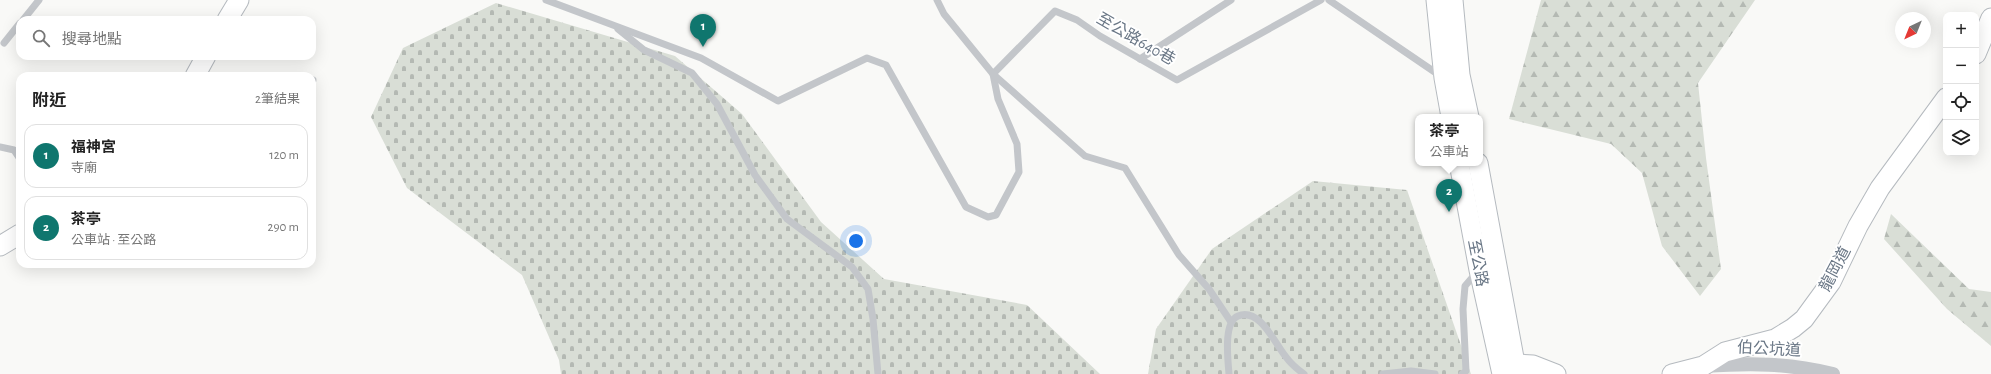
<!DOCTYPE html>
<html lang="zh-TW">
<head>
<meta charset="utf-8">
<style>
  body { margin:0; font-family:"Alegreya Sans","Noto Sans TC",sans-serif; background:#f2f2f2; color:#222 }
  .controls { position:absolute; right:12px; top:12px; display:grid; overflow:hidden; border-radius:8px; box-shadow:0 4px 16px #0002 }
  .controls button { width:36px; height:36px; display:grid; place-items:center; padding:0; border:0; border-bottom:1px solid #e0e0e0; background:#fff; color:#222; font:20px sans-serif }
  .compass { position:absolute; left:1895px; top:12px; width:36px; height:36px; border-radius:50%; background:#fff; box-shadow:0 4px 16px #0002; rotate:223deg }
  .you { position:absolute; left:856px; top:241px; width:14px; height:14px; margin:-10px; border:3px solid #fff; border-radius:50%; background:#1a73e8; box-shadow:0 0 0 6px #1a73e833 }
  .badge { display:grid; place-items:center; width:26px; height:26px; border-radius:50%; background:#0f766e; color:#fff; font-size:13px; font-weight:700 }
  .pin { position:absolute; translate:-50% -33px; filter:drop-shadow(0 1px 2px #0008) }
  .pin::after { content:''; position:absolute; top:21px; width:14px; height:12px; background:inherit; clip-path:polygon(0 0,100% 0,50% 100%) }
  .popup { position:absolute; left:1415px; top:114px; width:68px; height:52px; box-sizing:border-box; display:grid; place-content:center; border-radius:8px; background:#fff; filter:drop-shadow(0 1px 3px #0005); font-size:13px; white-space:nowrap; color:#767676 }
  .popup b { font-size:15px; color:#222 }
  .popup::after { content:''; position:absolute; left:50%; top:100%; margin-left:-8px; border:8px solid transparent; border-top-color:#fff }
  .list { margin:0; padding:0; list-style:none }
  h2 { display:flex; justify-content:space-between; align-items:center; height:52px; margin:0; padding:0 16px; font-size:17px }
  h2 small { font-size:13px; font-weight:400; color:#767676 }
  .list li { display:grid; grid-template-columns:26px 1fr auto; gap:12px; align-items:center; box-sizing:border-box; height:64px; margin:0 8px 8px; padding:0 8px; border:1px solid #e0e0e0; border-radius:12px }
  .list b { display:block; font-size:15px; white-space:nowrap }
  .list p { margin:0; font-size:13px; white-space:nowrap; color:#767676 }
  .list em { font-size:13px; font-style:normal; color:#767676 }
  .icon { flex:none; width:22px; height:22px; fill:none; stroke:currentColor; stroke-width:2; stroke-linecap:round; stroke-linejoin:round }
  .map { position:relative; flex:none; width:1991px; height:374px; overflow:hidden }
  .search { position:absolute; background:#fff; box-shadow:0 4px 16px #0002; left:16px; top:16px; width:300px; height:44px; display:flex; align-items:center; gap:10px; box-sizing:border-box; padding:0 14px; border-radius:12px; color:#767676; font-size:15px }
  .panel { position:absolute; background:#fff; box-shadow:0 4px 16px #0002; left:16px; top:72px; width:300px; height:196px; border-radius:12px }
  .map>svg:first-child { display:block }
  .forest { fill:url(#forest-firs) }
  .cemetery { fill:url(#cemetery-stones) }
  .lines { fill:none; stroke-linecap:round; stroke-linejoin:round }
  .secondary-casing { stroke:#b5babf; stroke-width:21 }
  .lane { stroke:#c3c6ca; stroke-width:7 }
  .street { stroke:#c3c6ca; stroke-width:14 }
  .secondary { stroke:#fff; stroke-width:19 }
  .labels { text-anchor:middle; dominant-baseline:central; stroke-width:4; stroke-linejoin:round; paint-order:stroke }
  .street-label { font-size:16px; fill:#6a7786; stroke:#fff }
</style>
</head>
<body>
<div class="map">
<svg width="1991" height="374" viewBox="0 0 1991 374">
  <defs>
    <pattern id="forest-firs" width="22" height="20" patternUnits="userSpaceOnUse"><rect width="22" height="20" fill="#d9ded6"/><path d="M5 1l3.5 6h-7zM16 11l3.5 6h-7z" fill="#b4b9b3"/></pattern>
    <pattern id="cemetery-stones" width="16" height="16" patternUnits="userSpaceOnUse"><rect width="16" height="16" fill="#d9ded6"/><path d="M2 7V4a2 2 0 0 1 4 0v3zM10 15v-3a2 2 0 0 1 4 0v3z" fill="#b4b9b3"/></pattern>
  </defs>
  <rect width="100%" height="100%" fill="#f9f9f7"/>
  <!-- forest -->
  <g class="forest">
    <polygon points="1541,0 1755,0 1698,83 1706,158 1721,269 1700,296 1662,246 1642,173 1611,144 1509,119"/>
    <polygon points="1891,214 1969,289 1991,292 1991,346 1947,309 1884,239"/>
  </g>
  <!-- cemetery -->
  <g class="cemetery">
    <polygon points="496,3 675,56 742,114 821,222 884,279 1027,305 1100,374 561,374 559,360 522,275 407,188 371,117 403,48"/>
    <polygon points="1313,181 1407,190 1471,374 1148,374 1156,329 1212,249"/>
  </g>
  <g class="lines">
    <defs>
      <g id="secondary">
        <polyline points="1436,0 1444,78 1451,117"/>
        <polyline points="1453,0 1460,75 1469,117"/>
        <polyline points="227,20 239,0"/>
        <polyline points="1976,54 1991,18"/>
        <polyline points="195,76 206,56"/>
        <polyline points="1459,163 1479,270 1502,374"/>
        <polyline points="1478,163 1517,374"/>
        <polyline points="0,246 20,234"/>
        <polyline points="1503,363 1533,365 1556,374"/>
        <polyline points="1672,374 1703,366 1725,352 1775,339 1793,328 1804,319 1831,282 1858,226 1880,188 1946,98"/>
      </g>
    </defs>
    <!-- secondary casing -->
    <use href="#secondary" class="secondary-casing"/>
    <!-- lane -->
    <g class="lane">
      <polyline points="546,0 701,58 778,101 867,58 886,65 966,207 988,217 996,215 1019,172 1017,144 998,99 993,74 1055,11 1077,20 1100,36 1177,80 1321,0"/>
      <polyline points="937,0 944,14 993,74 1085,156 1125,168 1179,255 1209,289 1231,322"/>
      <polyline points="1329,0 1442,77"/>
      <polyline points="23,20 39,0"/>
      <polyline points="618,29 644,50 692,73 717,104 755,175 787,219 852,267 868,289 873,319 878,374"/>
      <polyline points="4,43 20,23"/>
      <polyline points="1140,59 1231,0"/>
      <polyline points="312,80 313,80"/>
      <polyline points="0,147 14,150 20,159"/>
      <path d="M1229 374C1228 360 1223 322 1238 316 1260 307 1275 344 1286 357 1291 364 1297 369 1304 374"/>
      <polyline points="1383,374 1411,371 1435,374"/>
      <polyline points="1462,374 1466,371 1463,309 1465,286 1477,272"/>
    </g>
    <!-- street -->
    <path class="street" d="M1704 366C1752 363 1786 363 1833 374"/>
    <!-- secondary -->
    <use href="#secondary" class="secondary"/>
  </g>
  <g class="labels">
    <!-- street labels -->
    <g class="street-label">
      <text transform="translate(1136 39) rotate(30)">至公路640巷</text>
      <text transform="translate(1478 263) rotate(79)">至公路</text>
      <text transform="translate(1835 269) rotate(-62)">龍岡道</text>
      <text transform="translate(1769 349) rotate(3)">伯公坑道</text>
    </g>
  </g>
</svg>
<div class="controls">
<button>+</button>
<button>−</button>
<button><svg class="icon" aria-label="locate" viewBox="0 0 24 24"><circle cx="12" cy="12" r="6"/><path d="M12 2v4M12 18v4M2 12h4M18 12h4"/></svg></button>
<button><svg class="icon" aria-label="layers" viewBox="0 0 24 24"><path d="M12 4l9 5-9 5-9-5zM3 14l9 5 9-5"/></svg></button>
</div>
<svg class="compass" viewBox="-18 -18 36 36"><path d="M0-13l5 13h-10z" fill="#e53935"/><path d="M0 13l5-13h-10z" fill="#767676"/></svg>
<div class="you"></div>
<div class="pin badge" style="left:703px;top:47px">1</div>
<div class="pin badge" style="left:1449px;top:212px">2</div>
<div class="popup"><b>茶亭</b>公車站</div>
<div class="search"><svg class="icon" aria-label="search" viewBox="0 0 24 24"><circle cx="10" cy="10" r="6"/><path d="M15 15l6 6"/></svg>搜尋地點</div>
<section class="panel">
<h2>附近<small>2筆結果</small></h2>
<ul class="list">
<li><span class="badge">1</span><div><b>福神宮</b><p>寺廟</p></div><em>120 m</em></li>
<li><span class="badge">2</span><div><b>茶亭</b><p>公車站 · 至公路</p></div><em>290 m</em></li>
</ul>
</section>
</div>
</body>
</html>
